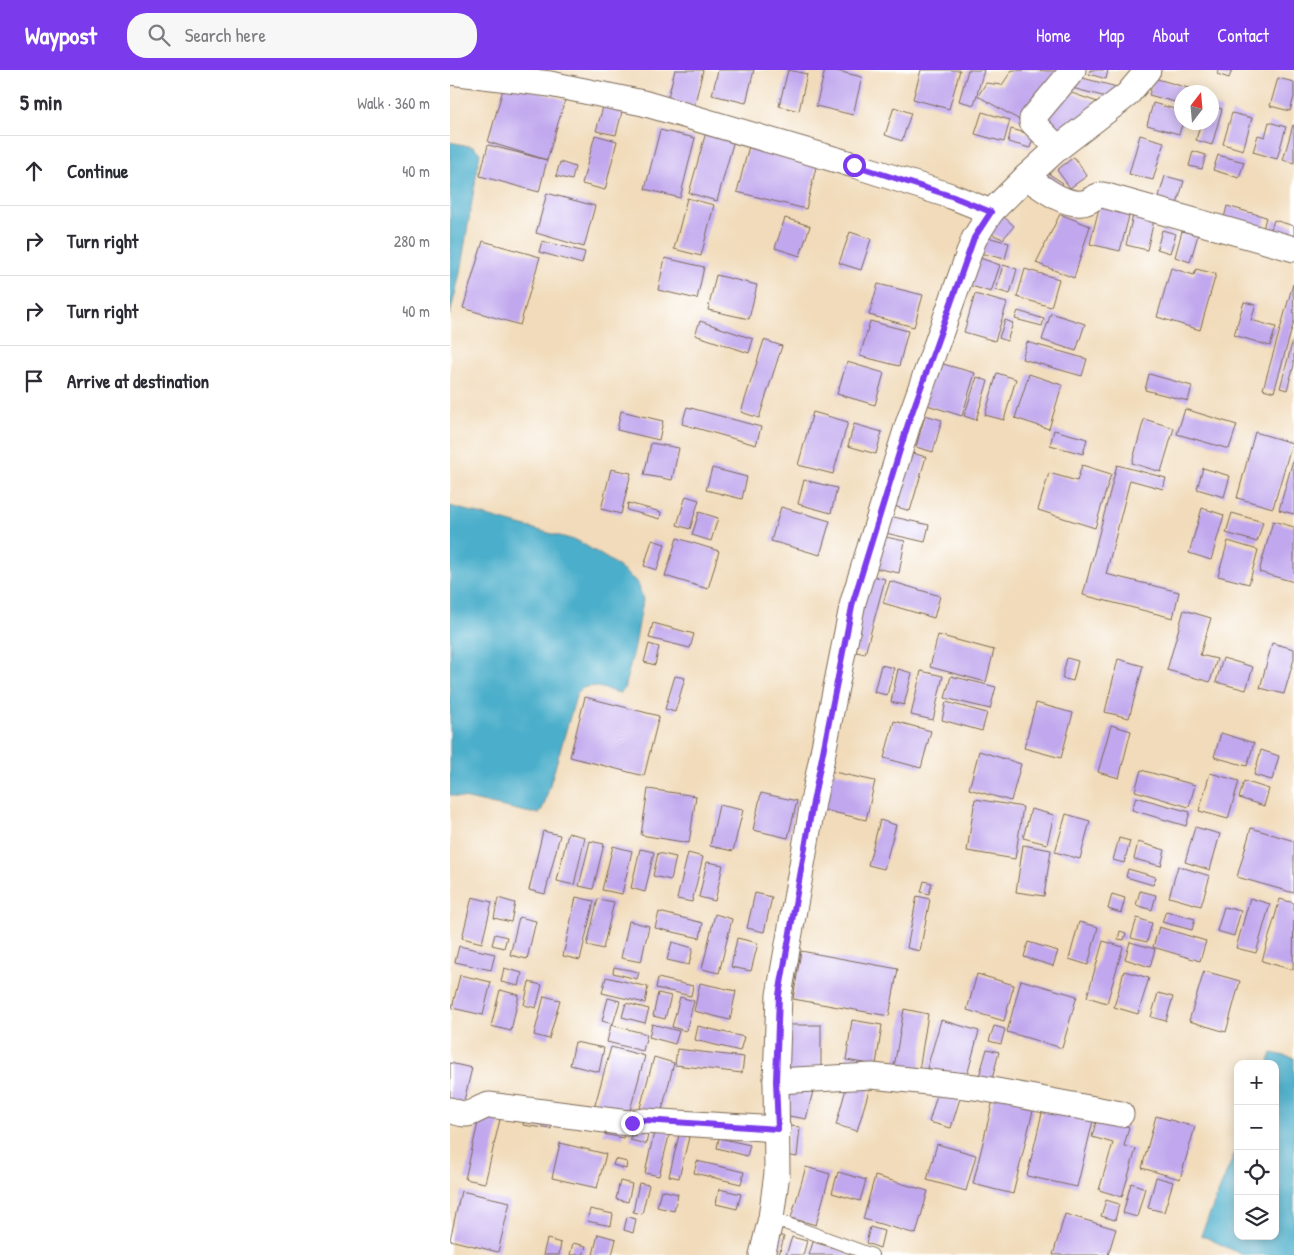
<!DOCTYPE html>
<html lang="en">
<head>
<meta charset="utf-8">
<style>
  body { margin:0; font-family:"Patrick Hand",sans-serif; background:#f7f7f7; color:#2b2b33 }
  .controls { position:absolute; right:15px; bottom:15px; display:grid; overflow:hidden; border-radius:10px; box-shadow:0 2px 12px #0003 }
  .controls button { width:45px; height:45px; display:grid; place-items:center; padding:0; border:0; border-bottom:1px solid #e1e1e2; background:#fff; color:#2b2b33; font:25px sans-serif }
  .compass { position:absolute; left:724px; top:15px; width:45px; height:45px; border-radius:50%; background:#fff; box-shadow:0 2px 12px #0003; rotate:16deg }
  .stop { position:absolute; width:15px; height:15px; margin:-11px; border:4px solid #7c3aed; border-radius:50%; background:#fff }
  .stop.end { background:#7c3aed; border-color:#fff; box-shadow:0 1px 5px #0008 }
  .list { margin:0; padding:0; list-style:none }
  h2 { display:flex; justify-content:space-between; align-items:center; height:65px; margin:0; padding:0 20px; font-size:21px }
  h2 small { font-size:16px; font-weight:400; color:#7c7c81 }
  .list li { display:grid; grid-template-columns:32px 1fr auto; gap:15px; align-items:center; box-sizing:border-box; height:70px; padding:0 20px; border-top:1px solid #e1e1e2 }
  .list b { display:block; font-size:19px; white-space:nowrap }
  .list em { font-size:16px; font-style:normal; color:#7c7c81 }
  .icon { flex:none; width:28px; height:28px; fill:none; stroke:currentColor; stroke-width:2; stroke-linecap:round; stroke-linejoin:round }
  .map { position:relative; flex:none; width:844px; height:1185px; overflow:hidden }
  header { display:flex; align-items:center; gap:30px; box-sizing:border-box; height:70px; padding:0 25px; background:#7c3aed; color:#fff }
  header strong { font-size:24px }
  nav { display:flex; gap:28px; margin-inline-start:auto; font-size:18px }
  .search { width:350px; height:45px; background:#f7f7f7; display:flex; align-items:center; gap:12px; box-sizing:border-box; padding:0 18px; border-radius:20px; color:#7c7c81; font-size:19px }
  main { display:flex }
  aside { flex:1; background:#fff }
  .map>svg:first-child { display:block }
  .water { fill:#4cafcb; stroke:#446c74 }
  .building { fill:#c1a8ee }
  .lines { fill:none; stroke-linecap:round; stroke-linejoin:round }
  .lane-casing { stroke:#7b6855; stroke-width:14 }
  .street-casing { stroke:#7b6855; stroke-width:27 }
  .lane { stroke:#fff; stroke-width:12 }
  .street { stroke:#fff; stroke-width:25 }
  .route { stroke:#7c3aed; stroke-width:6 }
</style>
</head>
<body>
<header>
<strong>Waypost</strong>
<div class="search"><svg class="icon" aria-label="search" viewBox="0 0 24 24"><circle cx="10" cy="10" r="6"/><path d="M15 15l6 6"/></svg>Search here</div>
<nav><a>Home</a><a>Map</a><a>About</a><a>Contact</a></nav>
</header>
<main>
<aside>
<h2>5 min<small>Walk · 360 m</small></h2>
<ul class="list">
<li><svg class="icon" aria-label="ahead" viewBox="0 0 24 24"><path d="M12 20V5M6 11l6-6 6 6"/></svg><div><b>Continue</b></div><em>40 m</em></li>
<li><svg class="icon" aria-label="right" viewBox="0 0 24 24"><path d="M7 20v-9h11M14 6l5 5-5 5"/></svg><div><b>Turn right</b></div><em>280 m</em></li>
<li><svg class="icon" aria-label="right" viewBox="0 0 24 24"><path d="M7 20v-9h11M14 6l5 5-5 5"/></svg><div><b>Turn right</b></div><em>40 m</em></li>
<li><svg class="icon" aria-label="arrive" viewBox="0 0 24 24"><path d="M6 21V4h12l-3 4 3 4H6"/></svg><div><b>Arrive at destination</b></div></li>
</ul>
</aside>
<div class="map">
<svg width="844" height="1185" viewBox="0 0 844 1185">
  <rect width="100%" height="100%" fill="#fff"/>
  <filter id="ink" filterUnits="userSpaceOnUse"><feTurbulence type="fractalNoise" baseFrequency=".02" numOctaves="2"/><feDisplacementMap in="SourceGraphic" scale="10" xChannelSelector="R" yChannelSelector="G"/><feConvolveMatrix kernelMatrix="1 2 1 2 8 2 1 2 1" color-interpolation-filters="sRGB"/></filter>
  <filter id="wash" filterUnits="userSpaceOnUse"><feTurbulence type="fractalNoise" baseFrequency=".0096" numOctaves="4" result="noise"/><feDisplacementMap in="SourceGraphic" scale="20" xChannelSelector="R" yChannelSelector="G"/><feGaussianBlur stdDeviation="1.12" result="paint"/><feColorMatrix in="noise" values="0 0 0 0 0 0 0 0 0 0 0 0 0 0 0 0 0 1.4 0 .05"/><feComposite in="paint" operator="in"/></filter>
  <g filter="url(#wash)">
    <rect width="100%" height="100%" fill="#f1dbba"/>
    <!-- water -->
    <g class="water">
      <polygon points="0,72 24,77 30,83 10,203 0,245"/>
      <path d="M0 436 128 471 161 491 188 513 193 530 185 576 174 619 170 623C155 620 137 610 127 623L94 735 90 743H81L0 725Z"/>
      <polygon points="822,983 844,988 844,1185 793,1185 751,1165 788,1075 788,1166 825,1166 825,994 818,994"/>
    </g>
    <g id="blocks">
      <!-- building -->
      <g class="building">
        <polygon points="225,0 253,0 244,37 217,31"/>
        <polygon points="268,0 304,0 296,33 262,25"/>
        <polygon points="338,0 357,4 349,41 329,36"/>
        <polygon points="375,0 383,0 412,7 403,45 366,36"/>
        <polygon points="471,0 510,0 499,39 463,29"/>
        <polygon points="518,0 534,0 524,35 509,31"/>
        <polygon points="562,0 606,1 573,52 528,26 536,13 552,15"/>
        <polygon points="640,0 658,0 656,9 639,4"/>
        <polygon points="768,0 782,0 779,8 767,4"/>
        <polygon points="625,6 667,17 664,29 622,18"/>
        <polygon points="704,8 745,20 744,22 732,22 732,34 699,25"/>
        <polygon points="828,8 844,12 844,27 840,41 820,36"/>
        <polygon points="55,12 115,30 97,90 38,72"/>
        <polygon points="616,21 653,34 611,65 591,53"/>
        <polygon points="703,33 732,41 733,52 729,64 697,55"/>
        <polygon points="762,36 772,39 762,75 746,70 751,52 762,52"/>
        <polygon points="153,37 172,42 166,65 146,61"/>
        <polygon points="444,37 461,43 452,71 435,65"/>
        <polygon points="532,42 560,50 554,72 525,64"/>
        <polygon points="782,43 802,48 793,80 773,74"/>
        <polygon points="819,52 836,57 827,89 803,82 808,65 815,67"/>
        <polygon points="843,55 844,55 844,93 833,90"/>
        <polygon points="561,59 584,65 580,78 558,72"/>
        <polygon points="210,60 245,68 230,128 195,119"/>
        <polygon points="256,62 284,70 267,131 239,123"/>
        <polygon points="145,65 167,71 155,120 132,114"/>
        <polygon points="690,65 714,72 703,110 679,104"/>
        <polygon points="38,75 97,90 89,122 30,106"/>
        <polygon points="299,76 367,93 356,139 287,122"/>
        <polygon points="743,81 756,85 752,99 739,96"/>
        <polygon points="768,85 794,92 789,108 763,100"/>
        <polygon points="624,87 637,106 620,118 607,100"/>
        <polygon points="110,92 125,97 122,110 106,106"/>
        <polygon points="596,102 613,113 608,121 591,109"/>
        <polygon points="715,106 734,111 725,141 706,136"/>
        <polygon points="97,123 145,136 134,177 86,163"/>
        <polygon points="237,128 264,135 251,186 224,179"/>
        <polygon points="650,134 680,142 670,181 640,174"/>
        <polygon points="777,136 816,147 811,168 772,156"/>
        <polygon points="684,141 705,146 697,180 676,175"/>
        <polygon points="610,144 640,156 624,208 586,193"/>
        <polygon points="552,145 564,156 553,169 537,162"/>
        <polygon points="335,148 360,156 350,186 325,178"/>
        <polygon points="824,150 844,156 844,175 818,168"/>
        <polygon points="712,160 726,164 720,183 707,179"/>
        <polygon points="732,161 748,165 740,192 725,187"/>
        <polygon points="400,162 421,169 411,200 389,193"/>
        <polygon points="534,166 559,173 555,189 530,183"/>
        <polygon points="33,171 90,187 70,255 13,238"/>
        <polygon points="92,171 135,182 132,194 89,182"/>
        <polygon points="524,186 550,195 541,222 515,214"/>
        <polygon points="215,188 254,197 247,229 208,220"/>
        <polygon points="553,195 567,199 560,224 546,220"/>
        <polygon points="721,198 744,205 746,199 766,204 750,260 707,247"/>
        <polygon points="575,199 609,209 601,237 567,227"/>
        <polygon points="266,205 307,215 299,249 258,240"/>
        <polygon points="428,214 473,225 464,257 419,245"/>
        <polygon points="843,214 844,251 824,322 813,319"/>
        <polygon points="525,224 557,233 545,271 514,262"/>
        <polygon points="794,232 806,235 801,250 826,257 820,276 784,265"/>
        <polygon points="568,241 594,249 592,256 565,249"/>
        <polygon points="601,243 635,254 626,281 592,270"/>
        <polygon points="555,250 563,253 557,271 549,268"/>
        <polygon points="250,251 303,269 299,283 245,265"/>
        <polygon points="420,251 458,261 449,296 410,286"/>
        <polygon points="314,270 332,276 309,348 291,342"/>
        <polygon points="843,270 844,295 837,320 830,318"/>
        <polygon points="577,272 637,289 632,306 572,289"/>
        <polygon points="397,292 434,303 425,335 387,324"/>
        <polygon points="486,292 525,303 512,346 474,334"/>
        <polygon points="547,303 566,309 554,350 535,345"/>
        <polygon points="579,304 612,315 599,359 565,348"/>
        <polygon points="699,304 742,316 738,331 695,320"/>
        <polygon points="527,307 538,311 526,350 514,346"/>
        <polygon points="237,337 311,357 306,375 232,354"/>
        <polygon points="735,339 787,355 779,379 727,364"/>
        <polygon points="171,341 213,351 209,370 167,360"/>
        <polygon points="363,342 398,352 383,404 348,395"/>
        <polygon points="475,345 492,350 483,382 466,377"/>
        <polygon points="694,349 724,358 711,402 682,393"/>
        <polygon points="404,354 432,362 426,384 398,376"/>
        <polygon points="604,360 637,369 633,384 600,375"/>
        <polygon points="805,362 842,373 823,438 787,428"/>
        <polygon points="201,373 229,378 222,410 194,405"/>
        <polygon points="459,382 476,387 460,441 444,436"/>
        <polygon points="843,390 844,390 844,444 829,440"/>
        <polygon points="632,395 661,404 645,458 588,440 599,403 627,411"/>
        <polygon points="667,395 716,408 713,419 680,410 656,504 729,522 723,548 633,525"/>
        <polygon points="262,398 297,407 292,429 256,420"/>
        <polygon points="753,398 780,406 774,427 747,419"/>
        <polygon points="161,399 181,403 171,444 151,439"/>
        <polygon points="354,410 387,418 381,443 348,434"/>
        <polygon points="236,426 249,430 240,459 227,455"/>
        <polygon points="178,433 211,442 210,449 177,440"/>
        <polygon points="331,437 380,451 370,485 321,471"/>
        <polygon points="752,438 774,445 761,490 739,483"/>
        <polygon points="249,442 268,448 261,471 242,465"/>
        <polygon points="782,443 813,452 807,472 776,463"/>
        <polygon points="435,445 479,455 475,472 431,462"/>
        <polygon points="823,451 844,457 844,512 809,502"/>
        <polygon points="431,466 455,471 449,503 425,498"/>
        <polygon points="227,468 269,481 258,519 215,506"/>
        <polygon points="202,470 215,474 207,500 194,496"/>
        <polygon points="778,471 808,480 799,514 768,506"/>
        <polygon points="419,505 435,509 415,584 399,580"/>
        <polygon points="440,511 490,526 484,548 433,533"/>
        <polygon points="734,540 761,548 750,585 767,589 760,612 717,600"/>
        <polygon points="203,553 244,564 240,578 199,568"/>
        <polygon points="488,565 544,580 536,612 480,597"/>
        <polygon points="822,573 844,579 844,589 834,624 810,618"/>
        <polygon points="199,574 209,577 205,595 194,592"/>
        <polygon points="617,588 628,591 623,611 612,608"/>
        <polygon points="773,588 803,597 796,620 766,612"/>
        <polygon points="668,589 693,596 679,648 655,642"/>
        <polygon points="431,595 444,598 437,625 424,622"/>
        <polygon points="448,599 462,603 454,635 441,632"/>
        <polygon points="471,601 493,606 483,650 461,645"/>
        <polygon points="225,606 235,608 225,642 215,639"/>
        <polygon points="501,606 546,617 540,639 495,628"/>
        <polygon points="135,627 209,646 194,706 120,687"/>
        <polygon points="496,632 537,643 532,661 492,650"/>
        <polygon points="586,633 623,643 611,688 574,678"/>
        <polygon points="444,651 481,661 471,698 434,688"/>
        <polygon points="661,655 681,661 669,708 648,702"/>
        <polygon points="771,663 804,673 797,696 764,687"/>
        <polygon points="811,680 829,686 822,710 804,705"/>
        <polygon points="529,681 571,694 561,731 519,719"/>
        <polygon points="691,700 745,715 739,737 685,721"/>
        <polygon points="379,701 425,711 416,750 370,739"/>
        <polygon points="760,703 789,711 778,749 749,741"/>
        <polygon points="794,711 819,719 814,736 789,728"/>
        <polygon points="198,719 246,726 239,773 191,765"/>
        <polygon points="311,723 347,731 338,768 303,760"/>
        <polygon points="686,727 740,742 736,756 682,740"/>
        <polygon points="525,729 573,737 565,789 517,781"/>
        <polygon points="269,735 293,740 283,781 260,776"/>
        <polygon points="581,739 604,745 597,774 573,768"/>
        <polygon points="616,744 640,751 630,789 605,782"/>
        <polygon points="430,750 446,755 434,799 418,795"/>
        <polygon points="745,757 770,764 760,800 735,792"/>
        <polygon points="801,758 844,771 844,823 787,807"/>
        <polygon points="93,761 110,765 95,824 79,820"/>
        <polygon points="118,763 135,767 124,815 107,811"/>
        <polygon points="669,768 680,771 674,793 663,790"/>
        <polygon points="140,771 154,774 143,819 129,816"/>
        <polygon points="688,772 715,780 711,796 684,789"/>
        <polygon points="573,775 601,780 594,826 566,822"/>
        <polygon points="163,776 182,781 172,824 152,820"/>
        <polygon points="190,779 204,782 195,822 181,818"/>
        <polygon points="208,783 226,787 221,810 203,806"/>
        <polygon points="238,783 253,787 242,832 227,829"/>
        <polygon points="257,792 273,795 265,831 249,827"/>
        <polygon points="728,796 760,806 751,836 719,827"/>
        <polygon points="678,799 706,807 703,815 676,807"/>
        <polygon points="474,811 482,813 479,824 471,822"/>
        <polygon points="690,821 706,825 702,840 686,835"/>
        <polygon points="305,823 322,827 314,862 297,858"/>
        <polygon points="662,824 675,828 671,843 658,839"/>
        <polygon points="467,826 480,829 470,881 457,878"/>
        <polygon points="22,827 42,832 32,873 12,868"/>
        <polygon points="126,827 144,831 130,890 113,886"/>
        <polygon points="48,828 65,833 61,852 44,848"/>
        <polygon points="800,828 820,834 806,883 786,878"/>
        <polygon points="148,829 164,832 153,879 137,875"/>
        <polygon points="830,829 844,833 843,900 812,891"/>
        <polygon points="774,837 791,841 784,866 767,861"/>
        <polygon points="716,841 745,849 742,860 712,852"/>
        <polygon points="209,842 253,853 250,868 205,858"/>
        <polygon points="265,844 282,849 269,903 252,899"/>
        <polygon points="69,847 86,851 77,889 60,885"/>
        <polygon points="687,848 702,853 697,872 681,868"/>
        <polygon points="179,851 199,856 191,892 171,888"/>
        <polygon points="629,852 648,857 638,895 619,889"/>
        <polygon points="709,857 756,871 750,891 703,877"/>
        <polygon points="670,861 676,863 674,870 668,869"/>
        <polygon points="45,864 57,867 54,878 42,875"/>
        <polygon points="287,868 308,873 301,901 281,897"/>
        <polygon points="653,871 673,877 657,933 637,927"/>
        <polygon points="222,872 243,878 239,895 217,890"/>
        <polygon points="578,872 608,881 603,896 574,887"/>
        <polygon points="680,872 705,879 700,897 675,889"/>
        <polygon points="9,876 45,884 41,900 5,892"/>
        <polygon points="351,881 448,899 439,946 343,929"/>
        <polygon points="164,897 189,902 187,909 163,903"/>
        <polygon points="54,898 72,903 69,916 51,912"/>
        <polygon points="674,901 699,908 688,944 664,937"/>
        <polygon points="754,901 790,911 776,962 739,951"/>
        <polygon points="527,904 564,915 554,951 517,940"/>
        <polygon points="10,905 41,912 33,945 2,938"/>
        <polygon points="156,907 198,917 195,933 152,923"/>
        <polygon points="208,908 243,916 241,926 206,918"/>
        <polygon points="571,910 627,926 612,978 557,962"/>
        <polygon points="79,912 92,915 86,938 74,935"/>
        <polygon points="250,913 286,921 280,950 244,941"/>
        <polygon points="50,920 69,925 61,961 41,956"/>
        <polygon points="208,923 221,926 215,949 203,946"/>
        <polygon points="708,923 723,927 716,951 701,947"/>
        <polygon points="94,926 110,930 99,969 84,965"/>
        <polygon points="230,927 244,931 236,961 222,957"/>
        <polygon points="158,928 170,931 163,954 152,951"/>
        <polygon points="176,933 199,939 195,953 172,947"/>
        <polygon points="454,939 478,944 468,1007 443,1003"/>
        <polygon points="402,950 432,955 426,995 396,990"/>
        <polygon points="491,950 529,961 516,1009 477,998"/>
        <polygon points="202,954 229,961 225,974 199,967"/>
        <polygon points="161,955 197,964 193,981 157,972"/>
        <rect x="334" y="955" width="37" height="49"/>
        <polygon points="248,956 294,967 290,981 245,970"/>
        <polygon points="544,956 555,959 551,974 539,971"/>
        <polygon points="125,972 154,978 149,1002 120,995"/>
        <polygon points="161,977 195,986 177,1051 143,1042"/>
        <polygon points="227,979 294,987 292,1003 225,995"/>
        <polygon points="537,979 549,982 541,1013 528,1010"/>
        <polygon points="204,987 224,993 211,1044 190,1038"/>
        <polygon points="0,993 22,998 12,1039 0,1036"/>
        <polygon points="398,1011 420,1017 407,1061 386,1055"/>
        <polygon points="364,1017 356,1049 333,1045 334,1019"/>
        <polygon points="489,1018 511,1025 501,1058 479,1052"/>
        <polygon points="545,1022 585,1032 563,1124 523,1114"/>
        <polygon points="593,1039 643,1051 627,1117 577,1106"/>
        <polygon points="31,1040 51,1045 35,1113 15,1109"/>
        <polygon points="75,1042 103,1046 101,1059 73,1055"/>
        <polygon points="706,1046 745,1057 730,1109 692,1098"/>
        <polygon points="647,1048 679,1057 674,1076 686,1079 672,1127 649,1120 663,1073 642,1067"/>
        <polygon points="156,1052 176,1055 173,1068 153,1064"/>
        <polygon points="184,1056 199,1060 196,1074 180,1070"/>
        <polygon points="339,1056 350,1057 347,1087 336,1085"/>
        <polygon points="205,1058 220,1062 209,1106 195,1103"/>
        <polygon points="229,1065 239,1067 229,1108 219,1106"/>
        <polygon points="269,1068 300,1075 297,1086 267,1078"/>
        <polygon points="110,1073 156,1084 147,1118 102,1108"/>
        <polygon points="487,1074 526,1085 516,1121 477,1110"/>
        <polygon points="165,1089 177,1092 176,1099 163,1095"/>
        <polygon points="247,1091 294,1102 291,1114 244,1103"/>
        <polygon points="356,1097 380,1104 366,1155 341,1148"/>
        <polygon points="388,1102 416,1110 410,1131 382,1123"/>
        <polygon points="425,1106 478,1121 466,1164 413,1149"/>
        <polygon points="706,1107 723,1112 714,1142 698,1138"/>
        <polygon points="170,1111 182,1114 178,1132 166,1129"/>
        <polygon points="189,1113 199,1115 192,1144 183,1142"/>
        <polygon points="681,1113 695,1118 687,1147 673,1143"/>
        <polygon points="269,1119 291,1124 287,1139 266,1134"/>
        <polygon points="211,1120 228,1124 224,1141 207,1137"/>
        <polygon points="11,1121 60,1132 48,1182 0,1170"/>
        <polygon points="656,1130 669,1134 665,1150 651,1146"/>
        <polygon points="140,1139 163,1144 161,1156 137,1151"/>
        <polygon points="615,1144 666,1159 658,1185 603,1185"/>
        <polygon points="177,1147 186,1149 183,1163 174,1160"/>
        <polygon points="420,1157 434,1161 430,1178 416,1173"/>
        <polygon points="148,1164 166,1169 162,1185 143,1185"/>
        <polygon points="327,1164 334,1167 329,1185 321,1185"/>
        <polygon points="342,1167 357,1171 353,1185 336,1185"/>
        <polygon points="97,1169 111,1173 109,1185 93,1185"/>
        <polygon points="363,1172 406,1184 406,1185 359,1185"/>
        <polygon points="123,1173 136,1176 133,1185 120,1185"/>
      </g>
    </g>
  </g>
  <g filter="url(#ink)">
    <use href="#blocks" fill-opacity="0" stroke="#7b6855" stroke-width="1"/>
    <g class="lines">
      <defs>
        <polyline id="lane" points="321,1148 422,1185"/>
        <g id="street">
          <polyline points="0,2 100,14 193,33 404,95 501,126 541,142"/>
          <polyline points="608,78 582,52 582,49 623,0"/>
          <path d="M576 107C592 117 612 135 632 133 640 133 644 125 653 125L844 179"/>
          <polyline points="326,1011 422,1006 525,1017 671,1044"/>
          <path d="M0 1040C23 1049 19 1041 39 1035L178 1053 195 1051 328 1059"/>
          <polyline points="312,1185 321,1148 327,1103 326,1011 329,925 363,732 403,532 458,354 524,169 541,142 576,107 608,78 677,25 698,0"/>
        </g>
      </defs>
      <!-- lane casing -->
      <use href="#lane" class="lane-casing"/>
      <!-- street casing -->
      <use href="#street" class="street-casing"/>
      <!-- lane -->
      <use href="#lane" class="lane"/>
      <!-- street -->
      <use href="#street" class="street"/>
    </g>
  </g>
  <g class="lines" filter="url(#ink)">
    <!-- route -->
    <polyline class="route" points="182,1053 195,1050 328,1059 326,1011 329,925 363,732 403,532 458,354 524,168 541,142 501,126 404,95"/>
  </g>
</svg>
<div class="controls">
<button>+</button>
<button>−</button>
<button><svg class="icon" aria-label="locate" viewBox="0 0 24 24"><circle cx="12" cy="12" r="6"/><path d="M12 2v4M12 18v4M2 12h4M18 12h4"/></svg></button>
<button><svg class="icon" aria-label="layers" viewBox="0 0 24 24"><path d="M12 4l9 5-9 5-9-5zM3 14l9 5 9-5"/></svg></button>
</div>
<svg class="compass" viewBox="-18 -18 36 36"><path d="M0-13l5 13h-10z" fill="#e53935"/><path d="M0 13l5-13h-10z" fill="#7c7c81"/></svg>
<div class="stop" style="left:404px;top:95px"></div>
<div class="stop end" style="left:182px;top:1053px"></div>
</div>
</main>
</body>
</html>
